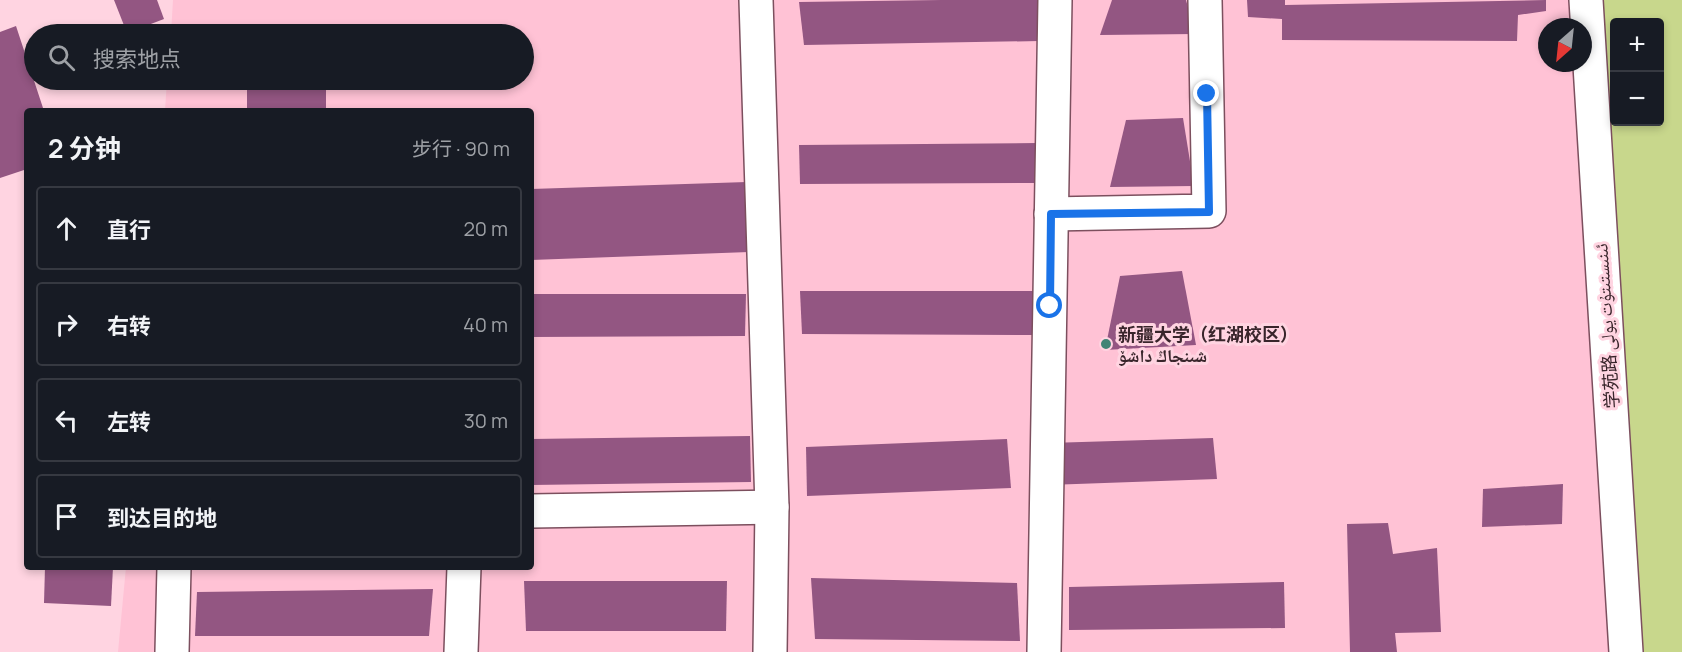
<!DOCTYPE html>
<html lang="zh">
<head>
<meta charset="utf-8">
<style>
  body { margin:0; font-family:Manrope,"Noto Naskh Arabic","Noto Sans SC",sans-serif; background:#20242c; color:#f1f3f6 }
  .controls { position:absolute; right:18px; top:18px; display:grid; overflow:hidden; border-radius:6px; box-shadow:0 3px 9px #0003 }
  .controls button { width:54px; height:54px; display:grid; place-items:center; padding:0; border:0; border-bottom:2px solid #363941; background:#171b24; color:#f1f3f6; font:30px sans-serif }
  .compass { position:absolute; left:1538px; top:18px; width:54px; height:54px; border-radius:50%; background:#171b24; box-shadow:0 3px 9px #0003; rotate:207deg }
  .stop { position:absolute; width:18px; height:18px; margin:-14px; border:4px solid #1a73e8; border-radius:50%; background:#fff }
  .stop.end { background:#1a73e8; border-color:#fff; box-shadow:0 2px 6px #0008 }
  .list { margin:0; padding:0; list-style:none }
  h2 { display:flex; justify-content:space-between; align-items:center; height:78px; margin:0; padding:0 24px; font-size:26px }
  h2 small { font-size:20px; font-weight:400; color:#9ea1a6 }
  .list li { display:grid; grid-template-columns:39px 1fr auto; gap:18px; align-items:center; box-sizing:border-box; height:84px; margin:0 12px 12px; padding:0 12px; border:2px solid #363941; border-radius:6px }
  .list b { display:block; font-size:22px; white-space:nowrap }
  .list em { font-size:20px; font-style:normal; color:#9ea1a6 }
  .icon { flex:none; width:33px; height:33px; fill:none; stroke:currentColor; stroke-width:2; stroke-linecap:round; stroke-linejoin:round }
  .map { position:relative; flex:none; width:1682px; height:652px; overflow:hidden }
  .search { position:absolute; background:#171b24; box-shadow:0 3px 9px #0003; left:24px; top:24px; width:510px; height:66px; display:flex; align-items:center; gap:15px; box-sizing:border-box; padding:0 21px; border-radius:33px; color:#9ea1a6; font-size:22px }
  .panel { position:absolute; background:#171b24; box-shadow:0 3px 9px #0003; left:24px; top:108px; width:510px; height:462px; border-radius:6px }
  .map>svg:first-child { display:block }
  .built { fill:#ffc2d5; fill-rule:evenodd }
  .green { fill:#c8d78c; fill-rule:evenodd }
  .building { fill:#935682 }
  .lines { fill:none; stroke-linecap:round; stroke-linejoin:round }
  .minor-casing { stroke:#7c4f5e; stroke-width:36 }
  .minor { stroke:#fff; stroke-width:33 }
  .route { stroke:#1a73e8; stroke-width:8 }
  .poi-dot { fill:#428476; stroke:#ffd4e1; stroke-width:2 }
  .labels { text-anchor:middle; dominant-baseline:central; stroke-width:6; stroke-linejoin:round; paint-order:stroke }
  .street-label { font-size:18px; fill:#39252b; stroke:#ffd4e1 }
  .poi-label { font-size:18px; font-weight:bold; fill:#39252b; stroke:#ffd4e1; text-anchor:start }
</style>
</head>
<body>
<div class="map">
<svg width="1682" height="652" viewBox="0 0 1682 652">
  <rect width="100%" height="100%" fill="#ffd4e1"/>
  <!-- built -->
  <path class="built" d="M173 0H1682V652H118L126 567H531V111H165L167 80H524V34H171ZM1614 22H1660V122H1614ZM1547 27H1583V63H1547Z"/>
  <!-- green -->
  <path class="green" d="M1604 0H1682V652H1641L1601 63ZM1614 22H1660V122H1614Z"/>
  <!-- building -->
  <g class="building">
    <polygon points="114,0 157,0 164,19 127,33"/>
    <polygon points="941,0 1038,0 1039,41 804,45 799,2"/>
    <polygon points="1112,0 1186,0 1195,34 1100,35"/>
    <polygon points="1247,0 1285,0 1285,5 1546,0 1546,11 1518,15 1517,41 1282,40 1282,19 1248,17"/>
    <polygon points="16,26 44,111 27,111 27,169 0,178 0,32"/>
    <rect x="247" y="80" width="79" height="31"/>
    <polygon points="1183,118 1194,186 1110,187 1126,120"/>
    <polygon points="1038,143 1038,183 800,184 799,145"/>
    <polygon points="747,182 749,252 531,260 531,189"/>
    <polygon points="1182,271 1196,345 1105,350 1120,276"/>
    <polygon points="800,291 1037,291 1039,335 802,334"/>
    <polygon points="531,294 746,294 745,336 531,337"/>
    <polygon points="750,436 751,482 531,485 531,439"/>
    <polygon points="1213,438 1217,479 1048,485 1049,443"/>
    <polygon points="1007,439 1011,488 807,496 806,447"/>
    <polygon points="1563,484 1562,524 1482,527 1483,489"/>
    <polygon points="1388,523 1393,554 1437,548 1441,632 1395,633 1397,652 1350,652 1347,524"/>
    <polygon points="45,567 113,567 111,606 44,603"/>
    <polygon points="811,578 1017,583 1020,641 815,639"/>
    <polygon points="524,581 727,581 726,631 526,631"/>
    <polygon points="1284,582 1285,628 1069,630 1069,587"/>
    <polygon points="433,589 429,636 195,636 197,592"/>
  </g>
  <g class="lines">
    <defs>
      <g id="minor">
        <polyline points="756,0 772,507 770,652"/>
        <polyline points="1586,0 1626,652"/>
        <polyline points="1051,214 1209,211 1205,0"/>
        <polyline points="531,511 772,507"/>
        <polyline points="172,652 174,567"/>
        <polyline points="461,652 464,567"/>
        <polyline points="1044,652 1055,0"/>
      </g>
    </defs>
    <!-- minor casing -->
    <use href="#minor" class="minor-casing"/>
    <!-- minor -->
    <use href="#minor" class="minor"/>
  </g>
  <g class="lines">
    <!-- route -->
    <polyline class="route" points="1050,306 1051,214 1209,212 1207,94"/>
  </g>
  <!-- markers -->
  <circle class="poi-dot" cx="1106" cy="344" r="6"/>
  <g class="labels">
    <!-- street labels -->
    <g class="street-label">
      <text transform="translate(1606 326) rotate(-94)">学苑路 ئىنىستىتۇت يولى</text>
    </g>
    <!-- poi labels -->
    <g class="poi-label">
      <text x="1118" y="334">新疆大学（红湖校区）<tspan x="1118" dy="21">شىنجاڭ داشۆ</tspan></text>
    </g>
  </g>
</svg>
<div class="controls">
<button>+</button>
<button>−</button>
</div>
<svg class="compass" viewBox="-18 -18 36 36"><path d="M0-13l5 13h-10z" fill="#e53935"/><path d="M0 13l5-13h-10z" fill="#9ea1a6"/></svg>
<div class="stop" style="left:1050px;top:306px"></div>
<div class="stop end" style="left:1207px;top:94px"></div>
<div class="search"><svg class="icon" aria-label="search" viewBox="0 0 24 24"><circle cx="10" cy="10" r="6"/><path d="M15 15l6 6"/></svg>搜索地点</div>
<section class="panel">
<h2>2 分钟<small>步行 · 90 m</small></h2>
<ul class="list">
<li><svg class="icon" aria-label="ahead" viewBox="0 0 24 24"><path d="M12 20V5M6 11l6-6 6 6"/></svg><div><b>直行</b></div><em>20 m</em></li>
<li><svg class="icon" aria-label="right" viewBox="0 0 24 24"><path d="M7 20v-9h11M14 6l5 5-5 5"/></svg><div><b>右转</b></div><em>40 m</em></li>
<li><svg class="icon" aria-label="left" viewBox="0 0 24 24"><path d="M17 20v-9H6M10 6l-5 5 5 5"/></svg><div><b>左转</b></div><em>30 m</em></li>
<li><svg class="icon" aria-label="arrive" viewBox="0 0 24 24"><path d="M6 21V4h12l-3 4 3 4H6"/></svg><div><b>到达目的地</b></div></li>
</ul>
</section>
</div>
</body>
</html>
